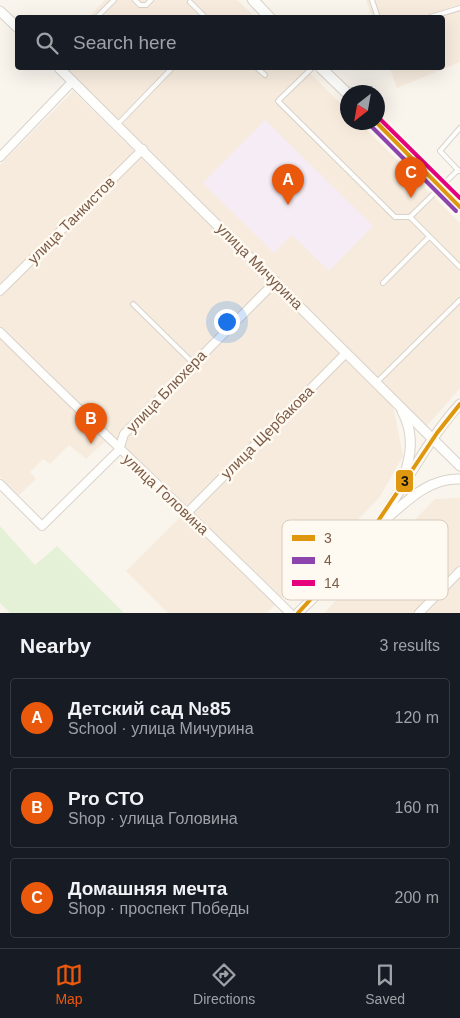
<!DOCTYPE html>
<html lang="en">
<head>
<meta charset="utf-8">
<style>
  body { margin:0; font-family:Arial,sans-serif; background:#242831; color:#f1f3f6 }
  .compass { position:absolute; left:340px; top:85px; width:45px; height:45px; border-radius:50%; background:#171b24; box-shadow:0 5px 20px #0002; rotate:211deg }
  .you { position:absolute; left:226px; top:321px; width:18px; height:18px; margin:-12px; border:4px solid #fff; border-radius:50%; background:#1a73e8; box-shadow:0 0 0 8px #1a73e833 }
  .badge { display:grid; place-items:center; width:32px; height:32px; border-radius:50%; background:#ea580c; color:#fff; font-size:16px; font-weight:700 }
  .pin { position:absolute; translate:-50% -41px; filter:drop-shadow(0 1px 2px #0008) }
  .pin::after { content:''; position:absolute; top:26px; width:18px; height:15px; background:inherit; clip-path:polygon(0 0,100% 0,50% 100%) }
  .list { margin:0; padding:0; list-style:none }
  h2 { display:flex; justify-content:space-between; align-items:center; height:65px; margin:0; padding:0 20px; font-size:21px }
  h2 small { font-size:16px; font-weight:400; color:#9ea1a6 }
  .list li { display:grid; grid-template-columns:32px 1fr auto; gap:15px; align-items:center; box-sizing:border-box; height:80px; margin:0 10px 10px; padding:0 10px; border:1px solid #363941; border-radius:5px }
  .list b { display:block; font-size:19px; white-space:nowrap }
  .list p { margin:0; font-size:16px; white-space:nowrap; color:#9ea1a6 }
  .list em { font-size:16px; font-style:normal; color:#9ea1a6 }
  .icon { flex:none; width:28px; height:28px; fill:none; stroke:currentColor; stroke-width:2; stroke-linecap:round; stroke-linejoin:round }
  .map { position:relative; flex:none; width:460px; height:613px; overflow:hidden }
  .search { position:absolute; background:#171b24; box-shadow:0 5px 20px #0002; left:15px; right:15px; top:15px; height:55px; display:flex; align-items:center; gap:12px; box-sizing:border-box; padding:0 18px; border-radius:5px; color:#9ea1a6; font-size:19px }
  .sheet { height:335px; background:#171b24 }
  nav { display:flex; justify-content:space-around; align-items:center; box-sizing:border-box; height:70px; border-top:1px solid #363941; background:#171b24; font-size:14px; color:#9ea1a6 }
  nav a { display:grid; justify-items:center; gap:2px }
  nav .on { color:#ea580c }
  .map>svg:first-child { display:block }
  .residential { fill:#f6ebdd }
  .education { fill:#f6ecf5 }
  .green { fill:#e5f1d6 }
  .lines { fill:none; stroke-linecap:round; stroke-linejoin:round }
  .service-casing { stroke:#d9d2cb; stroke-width:6 }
  .minor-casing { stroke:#d9d2cb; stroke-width:10 }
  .tertiary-casing { stroke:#d9d2cb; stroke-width:11 }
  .secondary-casing { stroke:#d9d1c9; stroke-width:12 }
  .service { stroke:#fefefc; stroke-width:4 }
  .minor { stroke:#fefefc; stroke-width:8 }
  .tertiary { stroke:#fefefc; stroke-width:9 }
  .secondary { stroke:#fefefc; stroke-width:10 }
  .bus-1-casing { stroke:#fffaf1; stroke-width:8 }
  .bus-2-casing { stroke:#fffaf1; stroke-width:8 }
  .bus-3-casing { stroke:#fffaf1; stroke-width:8 }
  .bus-1 { stroke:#de970e; stroke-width:4 }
  .bus-2 { stroke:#8e44ad; stroke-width:4 }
  .bus-3 { stroke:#e5007d; stroke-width:4 }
  .labels { text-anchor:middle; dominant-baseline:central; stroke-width:5; stroke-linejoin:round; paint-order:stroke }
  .street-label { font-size:15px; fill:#7c5c48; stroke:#fffaf1 }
  .key { fill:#fffaf1; stroke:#d8cbbe; stroke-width:1 }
  .key-label { font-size:14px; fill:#7c5c48 }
  .line-badge { stroke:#fffaf1; stroke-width:2 }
  .pale-badge-label { font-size:14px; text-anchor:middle; font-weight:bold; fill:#111 }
</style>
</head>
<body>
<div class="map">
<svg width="460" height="613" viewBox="0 0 460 613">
  <rect width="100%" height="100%" fill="#f9f5ed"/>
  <!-- residential -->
  <g class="residential">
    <polygon points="105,0 237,0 255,17 88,18"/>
    <polygon points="366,0 460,0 460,62 397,88 390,68 442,68 442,18 372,17"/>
    <polygon points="65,68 305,68 347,110 348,122 360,123 460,223 460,388 427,426"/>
    <polygon points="73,91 393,405 403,456 379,498 267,613 168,613 126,571 189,508 112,435 86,459 69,445 50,464 43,459 30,472 36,479 19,495 0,477 0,165"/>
    <polygon points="460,498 460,613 324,613 435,499"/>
  </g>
  <!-- education -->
  <polygon class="education" points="265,120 373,226 329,271 292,235 274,253 203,183"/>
  <!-- green -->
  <polygon class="green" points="0,526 35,565 57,546 124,613 10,613 0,603"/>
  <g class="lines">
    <defs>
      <g id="service">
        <polyline points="135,0 140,5 146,5 151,0"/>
        <polyline points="372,0 378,18"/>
        <polyline points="190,2 206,18"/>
        <polyline points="96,18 114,0"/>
        <polyline points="427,18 460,8"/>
        <polyline points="257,68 265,75"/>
        <polyline points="312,68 278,101 395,217 411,217"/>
        <polyline points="117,125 172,68"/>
        <polyline points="458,170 410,217 460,267"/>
        <polyline points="459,171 440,151 460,128"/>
        <polyline points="383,283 429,237"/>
        <polyline points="133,304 193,363"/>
        <polyline points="377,382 460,300"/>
      </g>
      <g id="minor">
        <polyline points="0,157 73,81"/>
        <polyline points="0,291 143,149"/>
        <path d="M0 332C96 427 194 518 290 613"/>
        <polyline points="0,484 42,526 119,450 124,434 276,281"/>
        <polyline points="188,512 346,353"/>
        <polyline points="419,613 460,571"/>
      </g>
      <g id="tertiary">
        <polyline points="0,11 18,28"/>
        <polyline points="59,68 460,466"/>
        <path d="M402 411C415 435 411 455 403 480"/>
        <path d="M386 519C408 500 429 478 460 479"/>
        <path d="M298 613C325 586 353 559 375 528 405 487 426 441 460 404"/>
      </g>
      <g id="secondary">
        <polyline points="253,0 270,18"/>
        <polyline points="321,68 348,94"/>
        <polyline points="375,122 460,207"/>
      </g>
    </defs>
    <!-- service casing -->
    <use href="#service" class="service-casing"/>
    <!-- minor casing -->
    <use href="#minor" class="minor-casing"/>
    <!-- tertiary casing -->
    <use href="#tertiary" class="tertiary-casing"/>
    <!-- secondary casing -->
    <use href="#secondary" class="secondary-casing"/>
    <!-- service -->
    <use href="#service" class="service"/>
    <!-- minor -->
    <use href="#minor" class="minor"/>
    <!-- tertiary -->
    <use href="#tertiary" class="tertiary"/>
    <!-- secondary -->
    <use href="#secondary" class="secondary"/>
    <defs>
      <g id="bus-1">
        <polyline points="376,122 460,207"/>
        <polyline points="298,613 366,539 437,433 460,404"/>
      </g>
      <polyline id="bus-2" points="371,126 456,211"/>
      <polyline id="bus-3" points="379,118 460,198"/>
    </defs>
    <!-- bus-1 casing -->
    <use href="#bus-1" class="bus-1-casing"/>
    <!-- bus-2 casing -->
    <use href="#bus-2" class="bus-2-casing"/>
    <!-- bus-3 casing -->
    <use href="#bus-3" class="bus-3-casing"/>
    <!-- bus-1 -->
    <use href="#bus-1" class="bus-1"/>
    <!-- bus-2 -->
    <use href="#bus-2" class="bus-2"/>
    <!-- bus-3 -->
    <use href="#bus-3" class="bus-3"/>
  </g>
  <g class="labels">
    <!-- street labels -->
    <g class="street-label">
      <text transform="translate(71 220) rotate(-45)">улица Танкистов</text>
      <text transform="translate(260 266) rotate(45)">улица Мичурина</text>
      <text transform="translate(166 391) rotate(-46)">улица Блюхера</text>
      <text transform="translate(267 432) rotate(-45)">улица Щербакова</text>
      <text transform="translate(166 494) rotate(43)">улица Головина</text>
    </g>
  </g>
  <!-- legend -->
  <rect x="282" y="520" width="166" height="80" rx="8" class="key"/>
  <rect x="292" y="535" width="23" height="6" fill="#de970e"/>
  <rect x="292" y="557" width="23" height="7" fill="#8e44ad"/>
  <rect x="292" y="580" width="23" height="6" fill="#e5007d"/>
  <g class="key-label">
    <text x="324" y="543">3</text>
    <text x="324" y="565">4</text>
    <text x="324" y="588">14</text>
  </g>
  <rect class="line-badge" x="395" y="469" width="19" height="24" rx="5" fill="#de970e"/>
  <g class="pale-badge-label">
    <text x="405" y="486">3</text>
  </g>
</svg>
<svg class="compass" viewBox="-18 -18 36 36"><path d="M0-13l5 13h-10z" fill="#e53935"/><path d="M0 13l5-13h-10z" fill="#9ea1a6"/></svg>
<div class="you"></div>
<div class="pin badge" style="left:288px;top:205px">A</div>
<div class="pin badge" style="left:91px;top:444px">B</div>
<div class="pin badge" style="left:411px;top:198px">C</div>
<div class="search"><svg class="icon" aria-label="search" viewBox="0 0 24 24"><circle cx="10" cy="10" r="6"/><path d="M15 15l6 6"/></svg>Search here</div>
</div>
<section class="sheet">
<h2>Nearby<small>3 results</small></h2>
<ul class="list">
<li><span class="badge">A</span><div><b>Детский сад №85</b><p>School · улица Мичурина</p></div><em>120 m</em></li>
<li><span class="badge">B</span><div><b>Pro СТО</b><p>Shop · улица Головина</p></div><em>160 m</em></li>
<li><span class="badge">C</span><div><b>Домашняя мечта</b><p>Shop · проспект Победы</p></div><em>200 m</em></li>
</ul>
</section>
<nav>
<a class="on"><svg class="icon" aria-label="map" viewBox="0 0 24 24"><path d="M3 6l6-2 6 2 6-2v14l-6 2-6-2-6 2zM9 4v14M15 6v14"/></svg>Map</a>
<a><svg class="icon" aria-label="directions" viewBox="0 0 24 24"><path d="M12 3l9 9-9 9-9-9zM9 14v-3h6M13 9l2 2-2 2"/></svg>Directions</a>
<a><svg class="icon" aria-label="saved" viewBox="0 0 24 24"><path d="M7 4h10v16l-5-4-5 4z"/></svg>Saved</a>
</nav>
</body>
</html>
